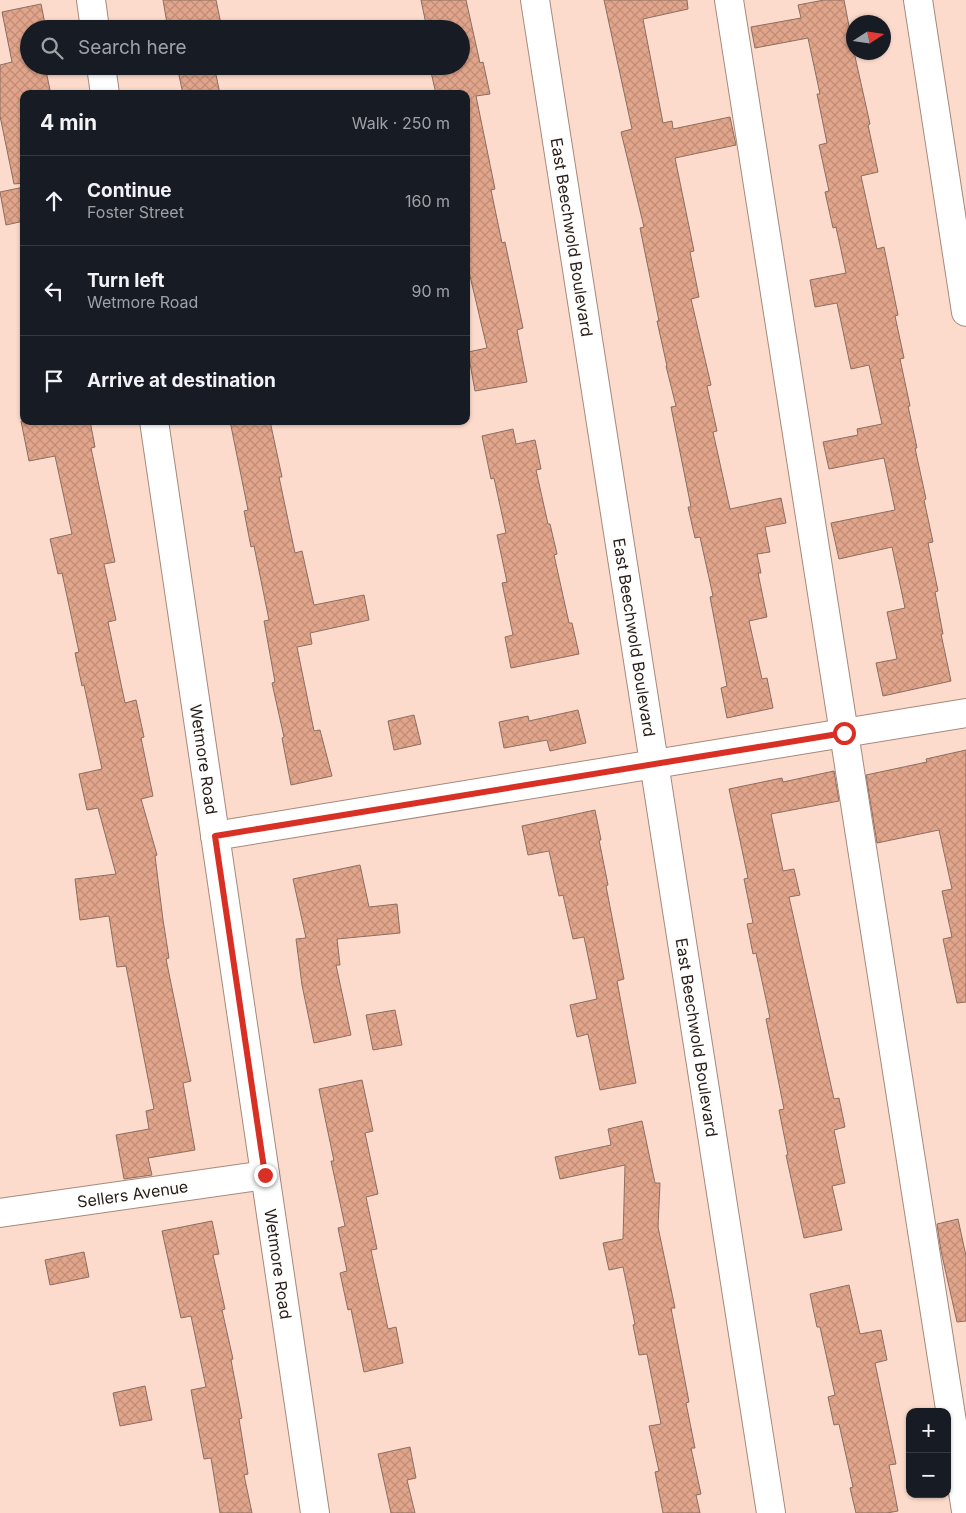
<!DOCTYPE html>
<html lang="en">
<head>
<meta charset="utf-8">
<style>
  body { margin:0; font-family:Inter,sans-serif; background:#20242c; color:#f1f3f6 }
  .controls { position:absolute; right:15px; bottom:15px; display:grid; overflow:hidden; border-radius:10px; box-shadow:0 1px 4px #0004 }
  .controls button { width:45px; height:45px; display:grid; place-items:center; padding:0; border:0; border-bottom:1px solid #363941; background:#171b24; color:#f1f3f6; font:25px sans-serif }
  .compass { position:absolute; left:846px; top:15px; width:45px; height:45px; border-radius:50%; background:#171b24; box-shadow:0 1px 4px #0004; rotate:78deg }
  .stop { position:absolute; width:15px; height:15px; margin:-11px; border:4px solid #d93025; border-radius:50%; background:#fff }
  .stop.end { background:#d93025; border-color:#fff; box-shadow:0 1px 5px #0008 }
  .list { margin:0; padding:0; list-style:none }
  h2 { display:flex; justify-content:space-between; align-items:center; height:65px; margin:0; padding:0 20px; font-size:21px }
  h2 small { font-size:16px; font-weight:400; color:#9ea1a6 }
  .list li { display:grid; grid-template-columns:32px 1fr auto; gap:15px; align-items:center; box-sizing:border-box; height:90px; padding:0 20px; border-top:1px solid #363941 }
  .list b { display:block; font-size:19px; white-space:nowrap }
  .list p { margin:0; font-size:16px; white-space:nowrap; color:#9ea1a6 }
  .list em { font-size:16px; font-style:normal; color:#9ea1a6 }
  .icon { flex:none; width:28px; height:28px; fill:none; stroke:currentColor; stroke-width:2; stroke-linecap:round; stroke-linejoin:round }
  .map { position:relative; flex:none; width:966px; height:1513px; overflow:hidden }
  .search { position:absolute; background:#171b24; box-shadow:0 1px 4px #0004; left:20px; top:20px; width:450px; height:55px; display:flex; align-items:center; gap:12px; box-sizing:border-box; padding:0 18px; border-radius:28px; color:#9ea1a6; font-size:19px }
  .panel { position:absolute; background:#171b24; box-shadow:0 1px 4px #0004; left:20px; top:90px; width:450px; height:335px; border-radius:10px }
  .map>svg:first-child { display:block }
  .building { fill:url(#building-cross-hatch); stroke:#8c6e61 }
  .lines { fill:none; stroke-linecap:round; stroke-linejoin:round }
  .minor-casing { stroke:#a7887b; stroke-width:30 }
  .minor { stroke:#fff; stroke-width:28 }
  .route { stroke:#d93025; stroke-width:6 }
  .labels { text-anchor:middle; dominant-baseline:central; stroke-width:4.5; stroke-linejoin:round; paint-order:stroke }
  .street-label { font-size:16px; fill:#281c17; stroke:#fddbcc }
</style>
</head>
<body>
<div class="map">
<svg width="966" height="1513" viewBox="0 0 966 1513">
  <defs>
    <pattern id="building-cross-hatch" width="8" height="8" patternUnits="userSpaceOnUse" patternTransform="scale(1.25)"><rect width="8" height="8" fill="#e1a58b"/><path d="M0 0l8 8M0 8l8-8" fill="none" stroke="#c18d77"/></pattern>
  </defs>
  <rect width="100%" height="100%" fill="#fddbcc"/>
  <!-- building -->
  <g class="building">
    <polygon points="163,0 216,0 222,29 168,29"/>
    <polygon points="421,0 466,0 480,63 483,62 490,94 476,96 495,189 491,190 502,243 505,242 523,328 517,330 527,382 475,391 468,352 487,348 466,259 466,94 436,94 431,72 461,66 461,29 427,29"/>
    <polygon points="604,0 687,0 688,9 643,19 663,123 672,121 673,129 730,117 736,145 675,158 694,251 690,252 699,297 691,299 711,385 707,386 717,431 713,432 730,509 781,498 786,523 765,527 770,552 757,554 761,573 758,573 767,617 749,621 762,679 767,678 773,708 727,718 721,688 727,686 710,597 713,596 700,537 695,538 688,507 691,507 671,407 676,406 666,366 667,366 657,321 659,321 640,228 644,227 621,132 632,129"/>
    <polygon points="824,0 844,0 854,52 870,124 868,125 878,172 861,176 877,249 884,247 898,315 895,316 904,358 900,359 910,406 908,406 917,448 915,448 926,499 924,500 933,542 928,543 938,591 935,592 943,634 941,634 951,681 883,696 876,663 897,659 887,612 905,608 892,547 839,559 831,523 895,510 884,458 829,469 823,442 858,435 857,429 882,424 869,365 851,369 837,303 815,307 810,280 846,273 836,227 833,228 825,192 829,191 819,145 827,143 817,94 820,94 808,38 755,48 751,27 801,18 798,5"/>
    <polygon points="41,4 46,29 29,29 29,66 45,66 50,90 34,94 24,94 24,183 14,184 0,116 0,65 12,62 2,12"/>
    <polygon points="177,66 230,66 230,67 215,70 220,94 183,94"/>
    <polygon points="24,187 24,221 6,225 0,192"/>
    <polygon points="21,421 90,421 95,447 91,448 115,562 104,564 116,620 108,622 125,703 136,700 144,737 141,738 153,796 141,799 157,855 155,856 163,920 169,958 166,959 191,1081 183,1083 195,1150 148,1158 152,1175 124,1179 116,1135 149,1129 146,1111 154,1109 126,966 117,967 109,916 80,920 75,879 116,874 98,808 87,810 79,774 102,769 84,685 82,686 75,653 79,652 62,573 58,574 50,539 72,534 55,456 29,461"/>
    <polygon points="230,421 270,421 282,477 279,477 295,553 302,551 314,605 364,595 369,620 310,633 312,644 297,647 314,731 320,730 332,776 291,785 282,738 284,737 272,683 275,682 264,621 269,620 254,546 251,547 244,511 248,510"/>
    <polygon points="513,429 516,444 535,440 541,469 536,470 548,524 550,524 557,554 554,555 569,623 572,623 579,654 511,668 505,637 513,635 502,583 507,582 497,535 506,533 494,478 491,479 482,436"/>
    <polygon points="578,710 586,743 550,751 547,740 504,748 499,722 528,716 529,721"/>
    <polygon points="414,715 421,744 394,750 388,721"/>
    <polygon points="966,750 966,1002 957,1003 943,939 952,937 942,891 952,889 939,830 877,843 866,775 927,762 926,759"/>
    <polygon points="834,771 839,801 771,814 783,871 794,869 800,895 789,897 834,1099 839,1098 845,1127 834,1130 845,1183 832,1186 842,1230 804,1238 786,1155 788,1155 779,1110 784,1109 766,1019 770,1018 756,953 753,954 747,924 753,923 744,879 748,878 729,789 782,778 783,782"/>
    <polygon points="595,810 601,840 599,840 608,885 606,886 624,979 617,981 636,1083 600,1090 588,1034 577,1037 570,1005 597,999 584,937 573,939 563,895 559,896 549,851 528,855 522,826"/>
    <polygon points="360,865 369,907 397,904 400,933 337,939 340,965 336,965 351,1035 314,1043 302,985 296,939 306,938 293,879"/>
    <polygon points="395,1010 402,1045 373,1050 366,1015"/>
    <polygon points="362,1080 373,1131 365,1133 378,1194 366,1197 377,1249 371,1250 388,1329 396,1327 403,1363 364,1372 351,1309 348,1310 340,1273 347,1271 338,1228 345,1226 331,1161 334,1161 319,1089"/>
    <polygon points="642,1121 655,1183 660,1183 658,1227 675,1308 671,1308 689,1402 686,1403 695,1448 691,1448 701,1494 696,1495 700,1513 663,1513 655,1472 659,1471 649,1426 661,1424 647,1354 639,1355 633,1325 635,1324 623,1267 609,1270 603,1243 623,1239 625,1165 560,1179 555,1157 611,1145 608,1129"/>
    <polygon points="958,1219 966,1256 966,1321 957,1322 941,1251 937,1224"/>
    <polygon points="212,1221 219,1254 213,1255 225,1309 222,1310 233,1359 231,1360 242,1418 239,1419 248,1474 244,1475 252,1513 220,1513 211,1458 204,1459 191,1390 206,1387 191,1316 181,1318 162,1231"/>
    <polygon points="84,1252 89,1277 50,1285 45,1260"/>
    <polygon points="849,1285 860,1334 881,1330 887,1360 875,1363 896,1464 889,1465 898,1511 887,1513 856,1513 850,1488 853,1487 839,1424 834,1425 828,1397 835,1395 820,1327 817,1327 810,1294"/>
    <polygon points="145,1386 152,1420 120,1426 113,1393"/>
    <polygon points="410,1447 416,1478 407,1480 415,1513 391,1513 378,1454"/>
  </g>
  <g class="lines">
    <defs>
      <g id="minor">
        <polyline points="91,0 95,29"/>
        <path id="s1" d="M535 0 771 1513"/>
        <polyline points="729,0 966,1511"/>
        <polyline points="918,0 966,312"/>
        <polyline points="101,66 105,94"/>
        <path id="s2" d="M154 421 315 1513"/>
        <polyline points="215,836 966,713"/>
        <path id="s3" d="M0 1213 265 1175"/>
      </g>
    </defs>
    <!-- minor casing -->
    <use href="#minor" class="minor-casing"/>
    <!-- minor -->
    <use href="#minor" class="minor"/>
  </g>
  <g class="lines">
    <!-- route -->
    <polyline class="route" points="265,1175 215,836 844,733"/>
  </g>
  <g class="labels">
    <!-- street labels -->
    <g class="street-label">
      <text stroke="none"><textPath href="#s1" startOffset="240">East Beechwold Boulevard</textPath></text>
      <text stroke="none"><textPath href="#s1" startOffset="645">East Beechwold Boulevard</textPath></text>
      <text stroke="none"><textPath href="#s2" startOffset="342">Wetmore Road</textPath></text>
      <text stroke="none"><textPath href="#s1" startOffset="1050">East Beechwold Boulevard</textPath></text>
      <text stroke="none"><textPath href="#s3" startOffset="134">Sellers Avenue</textPath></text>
      <text stroke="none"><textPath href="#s2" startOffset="852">Wetmore Road</textPath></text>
    </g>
  </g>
</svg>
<div class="controls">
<button>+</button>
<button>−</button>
</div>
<svg class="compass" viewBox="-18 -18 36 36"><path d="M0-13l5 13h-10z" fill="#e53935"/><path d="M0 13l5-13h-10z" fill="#9ea1a6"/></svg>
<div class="stop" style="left:844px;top:733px"></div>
<div class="stop end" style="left:265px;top:1175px"></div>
<div class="search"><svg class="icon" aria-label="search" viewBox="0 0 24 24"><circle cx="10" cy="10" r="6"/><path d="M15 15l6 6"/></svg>Search here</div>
<section class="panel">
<h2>4 min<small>Walk · 250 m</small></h2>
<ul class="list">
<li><svg class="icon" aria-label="ahead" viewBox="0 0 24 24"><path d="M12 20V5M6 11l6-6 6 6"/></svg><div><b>Continue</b><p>Foster Street</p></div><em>160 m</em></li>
<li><svg class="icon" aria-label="left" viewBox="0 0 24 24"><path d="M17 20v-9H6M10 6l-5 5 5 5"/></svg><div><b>Turn left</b><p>Wetmore Road</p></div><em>90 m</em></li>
<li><svg class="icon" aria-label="arrive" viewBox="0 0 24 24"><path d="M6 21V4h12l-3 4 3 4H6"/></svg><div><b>Arrive at destination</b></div></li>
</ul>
</section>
</div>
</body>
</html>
